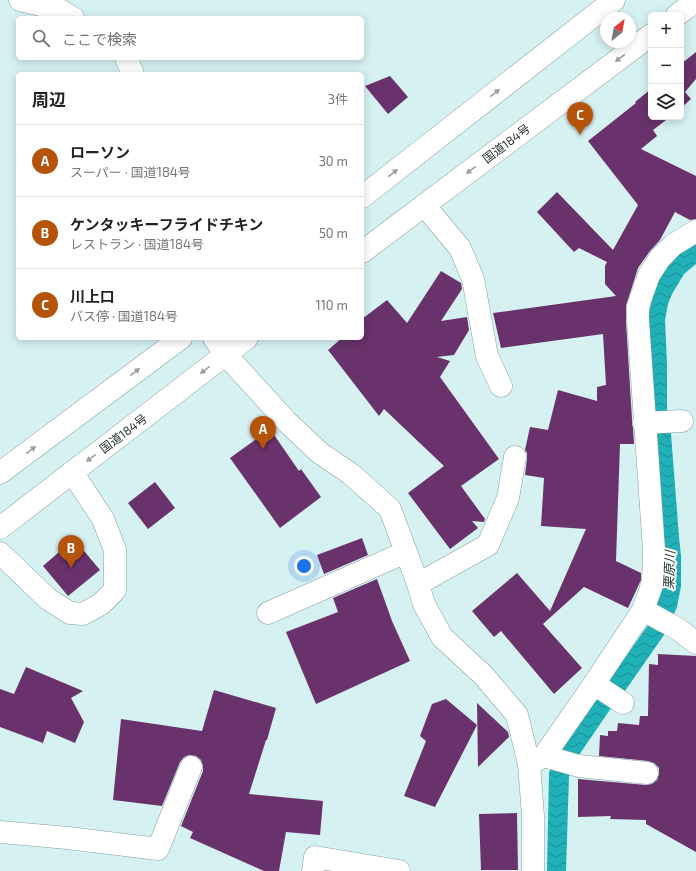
<!DOCTYPE html>
<html lang="ja">
<head>
<meta charset="utf-8">
<style>
  body { margin:0; font-family:"Exo 2","Noto Sans JP",sans-serif; background:#f6f6f6; color:#222 }
  .controls { position:absolute; right:12px; top:12px; display:grid; overflow:hidden; border-radius:6px; box-shadow:0 2px 10px #0003 }
  .controls button { width:36px; height:36px; display:grid; place-items:center; padding:0; border:0; border-bottom:1px solid #e0e0e0; background:#fff; color:#222; font:20px sans-serif }
  .compass { position:absolute; left:600px; top:12px; width:36px; height:36px; border-radius:50%; background:#fff; box-shadow:0 2px 10px #0003; rotate:31deg }
  .you { position:absolute; left:304px; top:566px; width:14px; height:14px; margin:-10px; border:3px solid #fff; border-radius:50%; background:#1a73e8; box-shadow:0 0 0 6px #1a73e833 }
  .badge { display:grid; place-items:center; width:26px; height:26px; border-radius:50%; background:#b45309; color:#fff; font-size:13px; font-weight:700 }
  .pin { position:absolute; translate:-50% -33px; filter:drop-shadow(0 1px 2px #0008) }
  .pin::after { content:''; position:absolute; top:21px; width:14px; height:12px; background:inherit; clip-path:polygon(0 0,100% 0,50% 100%) }
  .list { margin:0; padding:0; list-style:none }
  h2 { display:flex; justify-content:space-between; align-items:center; height:52px; margin:0; padding:0 16px; font-size:17px }
  h2 small { font-size:13px; font-weight:400; color:#767676 }
  .list li { display:grid; grid-template-columns:26px 1fr auto; gap:12px; align-items:center; box-sizing:border-box; height:72px; padding:0 16px; border-top:1px solid #e0e0e0 }
  .list b { display:block; font-size:15px; white-space:nowrap }
  .list p { margin:0; font-size:13px; white-space:nowrap; color:#767676 }
  .list em { font-size:13px; font-style:normal; color:#767676 }
  .icon { flex:none; width:22px; height:22px; fill:none; stroke:currentColor; stroke-width:2; stroke-linecap:round; stroke-linejoin:round }
  .map { position:relative; flex:none; width:696px; height:871px; overflow:hidden }
  .search { position:absolute; background:#fff; box-shadow:0 2px 10px #0003; left:16px; top:16px; width:348px; height:44px; display:flex; align-items:center; gap:10px; box-sizing:border-box; padding:0 14px; border-radius:6px; color:#767676; font-size:15px }
  .panel { position:absolute; background:#fff; box-shadow:0 2px 10px #0003; left:16px; top:72px; width:348px; height:268px; border-radius:6px }
  .map>svg:first-child { display:block }
  .water { fill:url(#water-waves) }
  .building { fill:#69326c }
  .lines { fill:none; stroke-linecap:round; stroke-linejoin:round }
  .minor-casing { stroke:#87a0a2; stroke-width:23 }
  .highway-casing { stroke:#87a0a2; stroke-width:23 }
  .minor { stroke:#fff; stroke-width:22 }
  .highway { stroke:#fff; stroke-width:22 }
  .oneway { fill:#9a9e9e }
  .labels { text-anchor:middle; dominant-baseline:central; stroke-width:4; stroke-linejoin:round; paint-order:stroke }
  .street-label { font-size:12px; fill:#1e2828; stroke:#fff }
  .water-label { font-size:13px; font-style:italic; fill:#203738; stroke:#fff }
</style>
</head>
<body>
<div class="map">
<svg width="696" height="871" viewBox="0 0 696 871">
  <defs>
    <pattern id="water-waves" width="16" height="10" patternUnits="userSpaceOnUse"><rect width="16" height="10" fill="#1fb1b7"/><path d="M0 5q4-4 8 0t8 0" fill="none" stroke="#1b9095"/></pattern>
  </defs>
  <rect width="100%" height="100%" fill="#d6f1f2"/>
  <!-- water -->
  <polygon class="water" points="696,242 696,264 684,274 672,294 668,304 665,320 667,363 667,417 671,434 679,537 681,556 681,586 677,607 666,632 625,691 609,711 579,755 569,776 566,871 547,871 549,772 563,746 648,625 662,590 647,322 655,286 667,268 685,248"/>
  <!-- building -->
  <g class="building">
    <polygon points="696,52 696,79 685,92 691,99 681,108 681,64"/>
    <polygon points="390,76 408,97 388,114 365,86"/>
    <polygon points="651,89 651,117 670,117 653,130 657,136 641,149 696,176 696,219 690,220 675,212 660,240 650,251 638,268 626,306 626,322 632,419 632,424 633,428 634,444 620,444 616,561 641,573 641,580 628,608 584,587 543,624 582,668 554,694 501,631 494,637 472,611 517,573 550,611 586,529 541,526 544,478 525,475 527,459 527,453 525,450 530,427 548,430 558,390 597,401 597,387 606,385 603,334 501,348 493,313 616,296 605,284 605,266 607,262 579,248 574,252 537,212 557,192 613,250 638,205 588,141 636,103 635,102"/>
    <polygon points="441,271 461,283 462,289 441,321 467,317 469,330 454,355 437,357 450,361 440,377 499,459 461,486 485,519 484,522 472,521 478,528 450,549 408,493 444,466 384,409 379,416 328,350 342,338 362,338 362,319 387,300 407,323"/>
    <polygon points="270,429 299,471 301,469 321,497 280,528 230,458"/>
    <polygon points="155,482 175,508 148,529 128,503"/>
    <polygon points="362,538 368,555 324,574 317,555"/>
    <polygon points="74,539 100,570 68,596 43,566"/>
    <polygon points="377,579 392,621 410,661 316,704 286,632 338,612 333,598"/>
    <polygon points="658,654 696,656 696,852 646,824 646,820 610,819 611,816 578,817 578,779 646,785 652,784 657,780 659,774 659,768 654,763 648,761 599,756 600,735 608,736 608,731 617,731 618,723 639,725 640,716 648,716 649,664 658,665"/>
    <polygon points="26,667 83,691 71,698 84,722 75,743 47,731 43,743 0,727 0,689 14,694"/>
    <polygon points="214,690 276,708 267,740 266,740 249,794 323,801 320,835 286,832 279,871 264,871 190,838 193,832 181,826 203,771 203,766 201,760 196,756 189,755 184,757 180,762 162,806 113,800 121,719 202,731"/>
    <polygon points="446,699 477,725 435,807 404,796 426,741 420,736 432,704"/>
    <polygon points="477,703 508,732 509,737 478,767"/>
    <polygon points="517,813 518,870 481,870 479,814"/>
  </g>
  <g class="lines">
    <defs>
      <g id="minor">
        <polyline points="20,0 58,9 73,18"/>
        <polyline points="126,58 133,74"/>
        <polyline points="424,205 460,248 473,279 487,356 501,386"/>
        <polyline points="214,338 226,355 287,422 320,453 351,474 390,509 418,584 424,604 442,637 483,675 517,715 529,764 533,816 533,871"/>
        <polyline points="644,423 682,421"/>
        <polyline points="0,553 48,599 70,613 83,614 101,604 115,590 115,550 103,519 72,472"/>
        <polyline points="418,584 488,545 508,498 515,457"/>
        <polyline points="643,610 678,629 696,643"/>
        <polyline points="268,613 406,552"/>
        <polyline points="594,684 623,703"/>
        <polyline points="544,756 579,766 647,773"/>
        <polyline points="529,764 544,756 594,684 643,610 653,582 654,550 638,321 638,306 649,275 660,258 673,245 696,231"/>
        <polyline points="0,832 68,838 158,849 191,767"/>
        <polyline points="313,871 315,857 399,871"/>
      </g>
      <g id="highway">
        <polyline points="677,15 696,1"/>
        <polyline points="362,197 614,0"/>
        <polyline points="362,252 651,35"/>
        <polyline points="0,473 181,338"/>
        <polyline points="0,528 247,338"/>
      </g>
    </defs>
    <!-- minor casing -->
    <use href="#minor" class="minor-casing"/>
    <!-- highway casing -->
    <use href="#highway" class="highway-casing"/>
    <!-- minor -->
    <use href="#minor" class="minor"/>
    <!-- highway -->
    <use href="#highway" class="highway"/>
  </g>
  <!-- one-way arrows -->
  <defs><path id="oneway-solid" d="M-6-.8H1V-3.2L6.5 0L1 3.2V.8H-6Z"/></defs>
  <g class="oneway">
    <use href="#oneway-solid" transform="translate(620 58) rotate(143)"/>
    <use href="#oneway-solid" transform="translate(495 93) rotate(-38)"/>
    <use href="#oneway-solid" transform="translate(471 170) rotate(143)"/>
    <use href="#oneway-solid" transform="translate(393 173) rotate(-38)"/>
    <use href="#oneway-solid" transform="translate(205 370) rotate(143)"/>
    <use href="#oneway-solid" transform="translate(135 372) rotate(-37)"/>
    <use href="#oneway-solid" transform="translate(31 450) rotate(-37)"/>
    <use href="#oneway-solid" transform="translate(91 458) rotate(143)"/>
  </g>
  <g class="labels">
    <!-- street labels -->
    <g class="street-label">
      <text transform="translate(506 143) rotate(-37)">国道184号</text>
      <text transform="translate(123 433) rotate(-37)">国道184号</text>
    </g>
    <!-- water labels -->
    <g class="water-label">
      <text transform="translate(669 570) rotate(-88)">栗原川</text>
    </g>
  </g>
</svg>
<div class="controls">
<button>+</button>
<button>−</button>
<button><svg class="icon" aria-label="layers" viewBox="0 0 24 24"><path d="M12 4l9 5-9 5-9-5zM3 14l9 5 9-5"/></svg></button>
</div>
<svg class="compass" viewBox="-18 -18 36 36"><path d="M0-13l5 13h-10z" fill="#e53935"/><path d="M0 13l5-13h-10z" fill="#767676"/></svg>
<div class="you"></div>
<div class="pin badge" style="left:263px;top:449px">A</div>
<div class="pin badge" style="left:71px;top:568px">B</div>
<div class="pin badge" style="left:580px;top:135px">C</div>
<div class="search"><svg class="icon" aria-label="search" viewBox="0 0 24 24"><circle cx="10" cy="10" r="6"/><path d="M15 15l6 6"/></svg>ここで検索</div>
<section class="panel">
<h2>周辺<small>3件</small></h2>
<ul class="list">
<li><span class="badge">A</span><div><b>ローソン</b><p>スーパー · 国道184号</p></div><em>30 m</em></li>
<li><span class="badge">B</span><div><b>ケンタッキーフライドチキン</b><p>レストラン · 国道184号</p></div><em>50 m</em></li>
<li><span class="badge">C</span><div><b>川上口</b><p>バス停 · 国道184号</p></div><em>110 m</em></li>
</ul>
</section>
</div>
</body>
</html>
